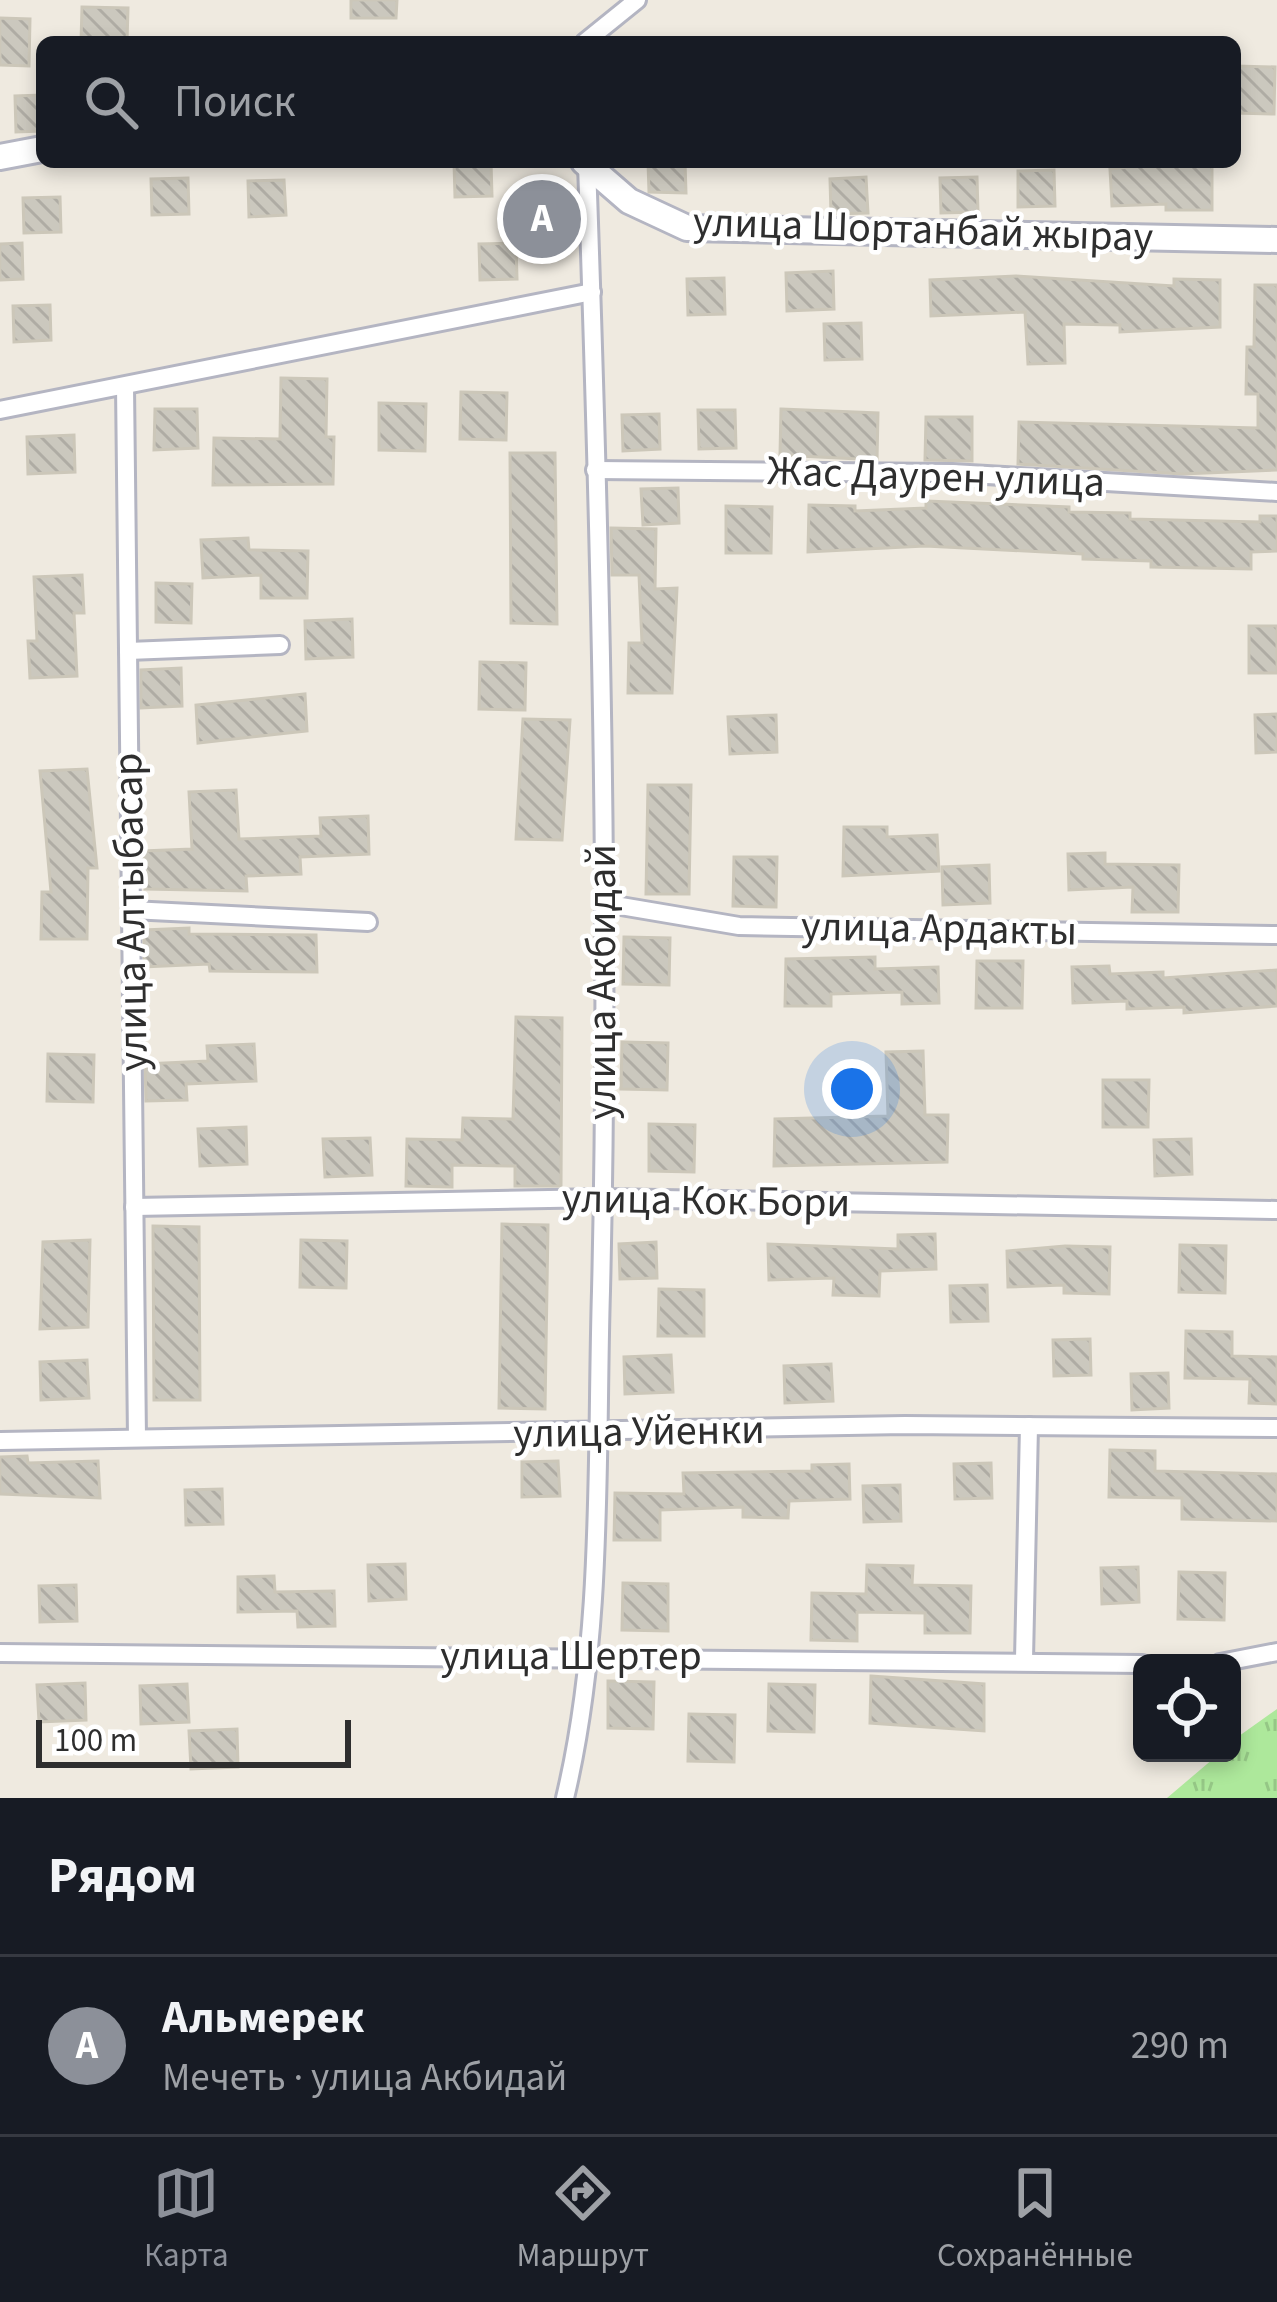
<!DOCTYPE html>
<html lang="ru">
<head>
<meta charset="utf-8">
<style>
  body { margin:0; font-family:"Source Sans 3",sans-serif; background:#20242c; color:#f1f3f6 }
  .controls { position:absolute; right:36px; bottom:36px; display:grid; overflow:hidden; border-radius:18px; box-shadow:0 6px 18px #0003 }
  .controls button { width:108px; height:108px; display:grid; place-items:center; padding:0; border:0; border-bottom:3px solid #363941; background:#171b24; color:#f1f3f6; font:60px sans-serif }
  .scale { position:absolute; left:36px; bottom:30px; width:315px; box-sizing:border-box; padding-left:12px; border:6px solid #2e2e2e; border-top:0; font-size:33px; line-height:42px; white-space:nowrap; color:#2e2e2e; -webkit-text-stroke:9px #fff; paint-order:stroke }
  .you { position:absolute; left:852px; top:1089px; width:42px; height:42px; margin:-30px; border:9px solid #fff; border-radius:50%; background:#1a73e8; box-shadow:0 0 0 18px #1a73e833 }
  .badge { display:grid; place-items:center; width:78px; height:78px; border-radius:50%; background:#8c9099; color:#fff; font-size:39px; font-weight:700 }
  .pin { position:absolute; translate:-50% -50%; border:6px solid #fff; box-shadow:0 3px 12px #0006 }
  .list { margin:0; padding:0; list-style:none }
  h2 { display:flex; justify-content:space-between; align-items:center; height:156px; margin:0; padding:0 48px; font-size:51px }
  h2 small { font-size:39px; font-weight:400; color:#9ea1a6 }
  .list li { display:grid; grid-template-columns:78px 1fr auto; gap:36px; align-items:center; box-sizing:border-box; height:180px; padding:0 48px; border-top:3px solid #363941 }
  .list b { display:block; font-size:45px; white-space:nowrap }
  .list p { margin:0; font-size:39px; white-space:nowrap; color:#9ea1a6 }
  .list em { font-size:39px; font-style:normal; color:#9ea1a6 }
  .icon { flex:none; width:66px; height:66px; fill:none; stroke:currentColor; stroke-width:2; stroke-linecap:round; stroke-linejoin:round }
  .map { position:relative; flex:none; width:1277px; height:1798px; overflow:hidden }
  .search { position:absolute; background:#171b24; box-shadow:0 6px 18px #0003; left:36px; right:36px; top:36px; height:132px; display:flex; align-items:center; gap:30px; box-sizing:border-box; padding:0 42px; border-radius:18px; color:#9ea1a6; font-size:45px }
  .sheet { height:336px; background:#171b24 }
  nav { display:flex; justify-content:space-around; align-items:center; box-sizing:border-box; height:168px; border-top:3px solid #363941; background:#171b24; font-size:33px; color:#9ea1a6 }
  nav a { display:grid; justify-items:center; gap:6px }
  nav .on { color:#8c9099 }
  .map>svg:first-child { display:block }
  .grass { fill:url(#grass-tufts) }
  .building { fill:url(#building-back-hatch); stroke:#ccc7b9; stroke-width:3 }
  .lines { fill:none; stroke-linecap:round; stroke-linejoin:round }
  .street-casing { stroke:#b4b5c2; stroke-width:22 }
  .secondary-casing { stroke:#b4b5c2; stroke-width:30 }
  .street { stroke:#fff; stroke-width:16 }
  .secondary { stroke:#fff; stroke-width:24 }
  .labels { text-anchor:middle; dominant-baseline:central; stroke-width:9; stroke-linejoin:round; paint-order:stroke }
  .street-label { font-size:42px; fill:#2e2e2e; stroke:#fff }
</style>
</head>
<body>
<div class="map">
<svg width="1277" height="1798" viewBox="0 0 1277 1798">
  <defs>
    <pattern id="grass-tufts" width="24" height="20" patternUnits="userSpaceOnUse" patternTransform="scale(3)"><rect width="24" height="20" fill="#ade89b"/><path d="M3 7l-1-3M5 7V3M7 7l1-3M15 17l-1-3M17 17v-4M19 17l1-3" fill="none" stroke="#95c786"/></pattern>
    <pattern id="building-back-hatch" width="6" height="6" patternUnits="userSpaceOnUse" patternTransform="scale(3)"><rect width="6" height="6" fill="#cbc8be"/><path d="M-1 5l2 2M0 0l6 6M5-1l2 2" fill="none" stroke="#afaca4"/></pattern>
  </defs>
  <rect width="100%" height="100%" fill="#efeae0"/>
  <!-- grass -->
  <polygon class="grass" points="1277,1709 1277,1798 1167,1798 1220,1753 1232,1753 1232,1741"/>
  <!-- building -->
  <g class="building">
    <polygon points="351,0 397,0 396,18 351,18"/>
    <polygon points="82,7 128,8 127,42 81,42"/>
    <polygon points="0,18 30,19 29,66 0,65"/>
    <polygon points="1235,66 1275,67 1274,114 1235,113"/>
    <polygon points="42,95 42,131 16,132 15,96"/>
    <polygon points="454,162 491,162 492,196 455,197"/>
    <polygon points="648,162 685,162 686,193 649,192"/>
    <polygon points="1167,163 1212,164 1212,210 1166,210 1166,204 1112,206 1110,169"/>
    <polygon points="1054,170 1055,206 1018,207 1018,171"/>
    <polygon points="866,177 868,213 831,214 830,179"/>
    <polygon points="977,177 978,212 941,213 940,178"/>
    <polygon points="188,178 189,214 152,215 151,179"/>
    <polygon points="284,180 286,215 249,217 248,181"/>
    <polygon points="60,197 61,232 24,233 23,198"/>
    <polygon points="22,243 23,279 0,280 0,244"/>
    <polygon points="516,243 517,279 480,280 479,244"/>
    <polygon points="833,271 834,309 787,311 786,273"/>
    <polygon points="1016,276 1174,286 1174,279 1220,280 1220,327 1120,332 1120,325 1064,324 1065,363 1028,364 1025,312 931,316 930,280"/>
    <polygon points="724,278 725,314 688,315 687,279"/>
    <polygon points="1255,285 1277,285 1277,470 1182,474 1018,464 1019,422 1258,428 1258,394 1246,394 1247,347 1254,347"/>
    <polygon points="50,305 51,340 14,342 13,306"/>
    <polygon points="861,323 862,359 825,360 824,324"/>
    <polygon points="281,378 327,379 326,437 334,437 333,484 213,485 214,438 280,439"/>
    <polygon points="461,392 507,393 506,440 460,439"/>
    <polygon points="379,403 426,404 425,451 379,450"/>
    <polygon points="155,409 197,409 198,448 154,450"/>
    <polygon points="781,409 878,413 877,460 780,455"/>
    <polygon points="698,410 735,410 736,448 699,449"/>
    <polygon points="659,414 660,449 623,451 622,415"/>
    <polygon points="926,417 972,417 972,461 925,460"/>
    <polygon points="74,435 75,472 28,474 27,437"/>
    <polygon points="510,453 555,453 557,624 511,623"/>
    <polygon points="678,488 679,523 643,525 641,489"/>
    <polygon points="926,501 1069,507 1069,512 1130,513 1130,519 1260,522 1260,516 1277,516 1277,551 1251,552 1251,569 1151,567 1151,561 1083,559 1083,554 925,546 808,552 809,505 855,506 855,511 926,508"/>
    <polygon points="726,506 772,507 771,553 726,553"/>
    <polygon points="611,528 656,529 655,589 677,588 672,693 628,693 629,643 642,643 639,575 612,575"/>
    <polygon points="248,538 249,550 308,551 307,598 261,598 261,575 203,578 201,540"/>
    <polygon points="82,575 84,613 74,613 77,676 30,678 28,641 37,641 34,577"/>
    <polygon points="156,583 192,584 191,623 156,622"/>
    <polygon points="352,619 353,657 306,659 305,621"/>
    <rect x="1249" y="626" width="28" height="47"/>
    <polygon points="480,662 526,663 525,710 479,709"/>
    <polygon points="181,668 182,706 141,708 141,670"/>
    <polygon points="305,694 307,731 198,743 196,705"/>
    <polygon points="1277,714 1277,752 1256,753 1255,715"/>
    <polygon points="776,715 777,752 730,754 728,717"/>
    <polygon points="523,719 570,720 562,840 516,839"/>
    <polygon points="87,769 97,868 88,868 87,939 41,939 42,892 51,892 40,771"/>
    <polygon points="648,785 691,785 689,894 646,894"/>
    <polygon points="236,790 239,839 321,836 320,818 368,816 369,854 300,857 301,874 246,876 247,891 145,889 143,851 192,849 189,792"/>
    <polygon points="844,827 887,827 887,837 937,835 939,871 843,876"/>
    <polygon points="1105,853 1105,864 1179,865 1178,912 1132,912 1133,887 1069,890 1068,854"/>
    <polygon points="734,857 777,857 776,907 733,906"/>
    <polygon points="989,865 990,903 943,905 942,867"/>
    <polygon points="189,928 189,934 316,935 317,972 210,971 209,964 144,967 144,930"/>
    <polygon points="624,937 670,938 669,985 623,984"/>
    <polygon points="875,957 875,969 938,967 939,1003 902,1004 902,992 831,994 831,1006 785,1006 786,959"/>
    <polygon points="977,961 1023,961 1022,1008 976,1008"/>
    <polygon points="1109,966 1110,974 1163,972 1163,978 1277,970 1277,1006 1184,1013 1184,1007 1127,1009 1127,1001 1073,1003 1072,967"/>
    <polygon points="516,1017 562,1018 561,1186 515,1186 515,1166 452,1165 452,1187 406,1186 407,1139 462,1140 463,1118 513,1119"/>
    <polygon points="622,1042 668,1043 667,1090 621,1089"/>
    <polygon points="254,1044 256,1081 186,1084 187,1100 146,1101 145,1064 208,1061 207,1046"/>
    <polygon points="923,1051 925,1115 948,1115 947,1162 774,1166 775,1119 888,1116 886,1052"/>
    <polygon points="48,1054 94,1055 93,1102 47,1101"/>
    <polygon points="1103,1080 1149,1080 1148,1127 1103,1127"/>
    <polygon points="649,1124 695,1125 694,1172 649,1171"/>
    <polygon points="246,1127 247,1164 200,1166 198,1129"/>
    <polygon points="370,1138 372,1175 325,1177 323,1139"/>
    <polygon points="1191,1139 1192,1174 1155,1176 1154,1140"/>
    <polygon points="502,1224 548,1225 545,1409 499,1408"/>
    <polygon points="153,1226 199,1227 200,1400 154,1400"/>
    <polygon points="935,1234 936,1269 880,1271 879,1296 833,1295 834,1278 769,1280 768,1244 898,1249 898,1235"/>
    <polygon points="90,1240 88,1327 40,1329 43,1242"/>
    <polygon points="301,1240 347,1241 346,1288 300,1287"/>
    <polygon points="656,1242 657,1278 620,1279 619,1244"/>
    <polygon points="1180,1245 1226,1246 1225,1293 1179,1292"/>
    <polygon points="1065,1246 1110,1247 1109,1294 1064,1293 1064,1285 1008,1287 1007,1251"/>
    <polygon points="987,1285 988,1321 951,1322 950,1286"/>
    <polygon points="659,1289 704,1290 704,1336 658,1336"/>
    <polygon points="1186,1331 1232,1332 1232,1356 1277,1357 1277,1404 1249,1403 1250,1379 1185,1378"/>
    <polygon points="1090,1339 1091,1375 1054,1376 1053,1340"/>
    <polygon points="671,1355 673,1392 625,1394 624,1357"/>
    <polygon points="87,1360 89,1398 41,1400 40,1362"/>
    <polygon points="831,1364 833,1401 785,1403 784,1366"/>
    <polygon points="1168,1373 1169,1408 1132,1410 1131,1374"/>
    <polygon points="1110,1450 1155,1451 1155,1471 1277,1474 1277,1521 1182,1519 1182,1498 1109,1497"/>
    <polygon points="27,1456 28,1463 98,1461 100,1498 0,1494 0,1457"/>
    <polygon points="558,1461 560,1496 522,1497 522,1462"/>
    <polygon points="991,1463 992,1498 955,1499 954,1464"/>
    <polygon points="849,1464 850,1499 789,1501 788,1518 743,1517 743,1507 660,1510 660,1540 614,1540 615,1493 684,1494 683,1473 812,1471 812,1465"/>
    <polygon points="900,1485 901,1521 864,1522 863,1486"/>
    <polygon points="222,1489 223,1524 186,1525 185,1490"/>
    <polygon points="405,1564 406,1599 369,1601 368,1565"/>
    <polygon points="867,1565 913,1566 912,1585 971,1586 970,1633 925,1633 925,1613 857,1612 857,1641 811,1640 812,1593 866,1594"/>
    <polygon points="1138,1567 1139,1602 1102,1604 1101,1568"/>
    <polygon points="1179,1572 1225,1573 1224,1620 1178,1619"/>
    <polygon points="274,1576 275,1592 334,1591 335,1626 298,1627 297,1611 238,1612 238,1577"/>
    <polygon points="623,1583 668,1584 668,1631 622,1630"/>
    <polygon points="76,1585 77,1621 40,1622 39,1586"/>
    <polygon points="871,1676 984,1684 984,1731 870,1723"/>
    <polygon points="608,1681 654,1682 653,1729 608,1728"/>
    <polygon points="85,1683 86,1720 39,1722 37,1685"/>
    <polygon points="187,1684 189,1722 141,1724 140,1686"/>
    <polygon points="769,1684 815,1685 814,1732 768,1731"/>
    <polygon points="689,1714 735,1715 734,1762 688,1761"/>
    <polygon points="237,1729 238,1767 191,1769 189,1731"/>
  </g>
  <g class="lines">
    <defs>
      <g id="street">
        <polyline points="585,42 637,0"/>
        <polyline points="125,386 137,1438"/>
        <polyline points="0,410 592,292"/>
        <polyline points="595,470 952,473 1277,492"/>
        <polyline points="128,651 280,645"/>
        <polyline points="603,903 739,926 1277,935"/>
        <polyline points="131,910 368,922"/>
        <polyline points="134,1207 603,1198 1277,1210"/>
        <polyline points="0,1441 905,1425 1277,1428"/>
        <polyline points="0,1653 1142,1664"/>
        <polyline points="1024,1659 1029,1426"/>
        <polyline points="1220,1663 1277,1652"/>
        <path d="M565 1798C604 1635 596 1458 601 1291 610 916 600 539 587 164"/>
      </g>
      <g id="secondary">
        <polyline points="0,157 42,149"/>
        <polyline points="584,162 629,201 687,228 1277,240"/>
      </g>
    </defs>
    <!-- street casing -->
    <use href="#street" class="street-casing"/>
    <!-- secondary casing -->
    <use href="#secondary" class="secondary-casing"/>
    <!-- street -->
    <use href="#street" class="street"/>
    <!-- secondary -->
    <use href="#secondary" class="secondary"/>
  </g>
  <g class="labels">
    <!-- street labels -->
    <g class="street-label">
      <text transform="translate(923 230) rotate(2)">улица Шортанбай жырау</text>
      <text transform="translate(936 477) rotate(2)">Жас Даурен улица</text>
      <text transform="translate(131 912) rotate(-91)">улица Алтыбасар</text>
      <text transform="translate(939 929) rotate(1)">улица Ардакты</text>
      <text transform="translate(602 982) rotate(-90)">улица Акбидай</text>
      <text transform="translate(706 1201) rotate(1)">улица Кок Бори</text>
      <text transform="translate(639 1432) rotate(-1)">улица Уйенки</text>
      <text x="571" y="1656">улица Шертер</text>
    </g>
  </g>
</svg>
<div class="controls">
<button><svg class="icon" aria-label="locate" viewBox="0 0 24 24"><circle cx="12" cy="12" r="6"/><path d="M12 2v4M12 18v4M2 12h4M18 12h4"/></svg></button>
</div>
<div class="scale">100 m</div>
<div class="you"></div>
<div class="pin badge" style="left:542px;top:219px">A</div>
<div class="search"><svg class="icon" aria-label="search" viewBox="0 0 24 24"><circle cx="10" cy="10" r="6"/><path d="M15 15l6 6"/></svg>Поиск</div>
</div>
<section class="sheet">
<h2>Рядом<small></small></h2>
<ul class="list">
<li><span class="badge">A</span><div><b>Альмерек</b><p>Мечеть · улица Акбидай</p></div><em>290 m</em></li>
</ul>
</section>
<nav>
<a class="on"><svg class="icon" aria-label="map" viewBox="0 0 24 24"><path d="M3 6l6-2 6 2 6-2v14l-6 2-6-2-6 2zM9 4v14M15 6v14"/></svg>Карта</a>
<a><svg class="icon" aria-label="directions" viewBox="0 0 24 24"><path d="M12 3l9 9-9 9-9-9zM9 14v-3h6M13 9l2 2-2 2"/></svg>Маршрут</a>
<a><svg class="icon" aria-label="saved" viewBox="0 0 24 24"><path d="M7 4h10v16l-5-4-5 4z"/></svg>Сохранённые</a>
</nav>
</body>
</html>
